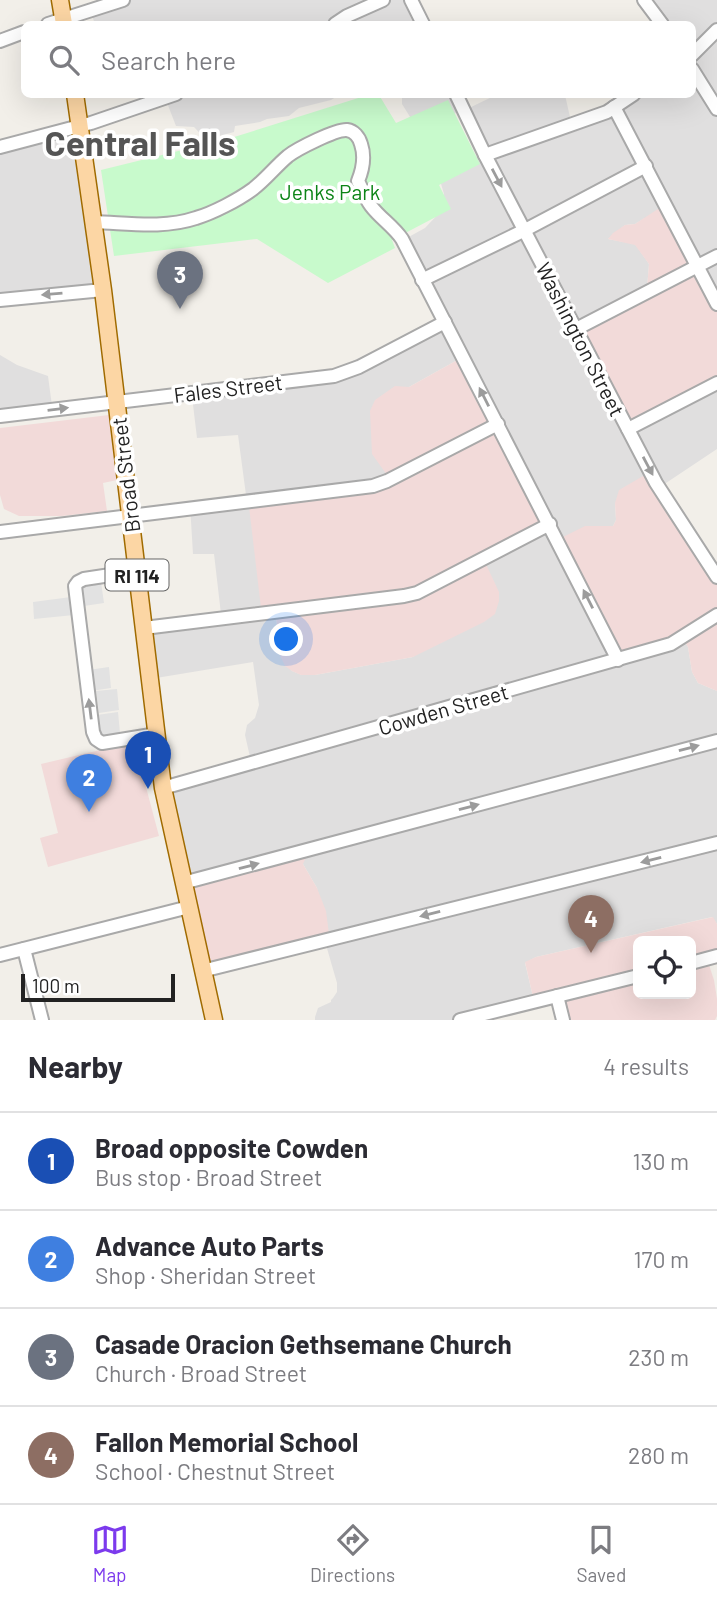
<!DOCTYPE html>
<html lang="en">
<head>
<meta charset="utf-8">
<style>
  body { margin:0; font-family:Barlow,sans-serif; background:#f2f2f3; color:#2b2b33 }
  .controls { position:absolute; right:21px; bottom:21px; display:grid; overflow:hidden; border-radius:10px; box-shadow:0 7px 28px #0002 }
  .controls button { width:63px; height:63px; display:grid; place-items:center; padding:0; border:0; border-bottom:2px solid #e1e1e2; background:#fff; color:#2b2b33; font:35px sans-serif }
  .scale { position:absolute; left:21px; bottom:18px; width:154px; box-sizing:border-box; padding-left:7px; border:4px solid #222; border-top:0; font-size:19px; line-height:24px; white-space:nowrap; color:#222; -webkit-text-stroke:5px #fff; paint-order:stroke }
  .you { position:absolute; left:287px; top:640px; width:24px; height:24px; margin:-18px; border:5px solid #fff; border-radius:50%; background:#1a73e8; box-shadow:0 0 0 10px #1a73e833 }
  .badge { display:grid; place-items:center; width:46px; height:46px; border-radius:50%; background:#7c3aed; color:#fff; font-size:23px; font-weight:700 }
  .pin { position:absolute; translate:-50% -58px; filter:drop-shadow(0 2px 4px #0008) }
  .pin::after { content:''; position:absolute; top:37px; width:24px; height:21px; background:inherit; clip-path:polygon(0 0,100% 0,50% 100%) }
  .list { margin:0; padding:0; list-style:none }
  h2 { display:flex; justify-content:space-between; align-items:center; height:91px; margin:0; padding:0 28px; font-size:30px }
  h2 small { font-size:23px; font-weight:400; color:#7c7c81 }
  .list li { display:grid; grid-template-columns:46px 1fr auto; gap:21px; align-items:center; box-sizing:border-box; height:98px; padding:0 28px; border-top:2px solid #e1e1e2 }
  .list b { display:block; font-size:26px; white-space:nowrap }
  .list p { margin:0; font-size:23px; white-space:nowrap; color:#7c7c81 }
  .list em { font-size:23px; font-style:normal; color:#7c7c81 }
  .icon { flex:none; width:38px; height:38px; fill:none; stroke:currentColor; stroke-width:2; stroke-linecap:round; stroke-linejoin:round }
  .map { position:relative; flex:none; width:717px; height:1020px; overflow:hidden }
  .search { position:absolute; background:#fff; box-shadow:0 7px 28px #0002; left:21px; right:21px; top:21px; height:77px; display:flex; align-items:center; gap:18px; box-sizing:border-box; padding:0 24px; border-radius:10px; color:#7c7c81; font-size:26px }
  .sheet { height:483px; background:#fff }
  nav { display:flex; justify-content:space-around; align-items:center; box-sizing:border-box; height:98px; border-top:2px solid #e1e1e2; background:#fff; font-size:19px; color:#7c7c81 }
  nav a { display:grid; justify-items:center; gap:4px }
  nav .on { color:#7c3aed }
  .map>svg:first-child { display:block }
  .residential { fill:#e0dfdf; fill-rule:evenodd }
  .commercial { fill:#f2dad9; fill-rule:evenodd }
  .park { fill:#c8facc }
  .parking { fill:#e2e2e2 }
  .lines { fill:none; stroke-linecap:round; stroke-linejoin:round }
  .minor-casing { stroke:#a9a9a9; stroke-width:16 }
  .major-casing { stroke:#a06b00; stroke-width:19 }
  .minor { stroke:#fff; stroke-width:12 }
  .major { stroke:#fcd6a4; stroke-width:16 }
  .oneway { fill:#9c9c9c }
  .labels { text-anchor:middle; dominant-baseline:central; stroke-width:7; stroke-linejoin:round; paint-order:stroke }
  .shield { fill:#fff; stroke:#646464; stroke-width:2 }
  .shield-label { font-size:19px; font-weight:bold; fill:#222 }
  .park-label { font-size:21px; fill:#0c8416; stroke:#fff }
  .street-label { font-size:21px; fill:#222; stroke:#fff }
  .town-label { font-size:35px; font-weight:bold; fill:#555; stroke:#fff }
</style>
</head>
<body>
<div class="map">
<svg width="717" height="1020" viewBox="0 0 717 1020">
  <rect width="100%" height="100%" fill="#f2efe9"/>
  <!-- residential -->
  <g class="residential">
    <polygon points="110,0 412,0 423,24 95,24 89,7"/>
    <path d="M646 0H717V302L645 218 635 224 625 225 608 239 635 244 649 264 647 288 717 380V449L660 487 615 503 616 520 613 526H585L681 636 688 647 692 672 698 683 717 691V924L712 917 536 957 525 963 533 997 492 1010 494 1020H315V1017L318 1008 331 1002V1000L333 998 337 992V983L324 938 317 888 303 864 184 882 162 783 250 757 245 735 247 725 255 718 259 705 253 662 150 679 144 626 221 614 214 554H193L190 505 244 497 246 495 238 435 197 438 191 388 336 369 442 318 405 239 425 228 443 209 444 194 437 170 458 166 483 153 465 110 496 95H565L570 117 573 118 612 107 627 95 692 94V24H664ZM461 358 484 560 413 657 315 675H302L292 671 280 655 281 639 278 633 275 609 387 476 395 387H409Z"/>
    <polygon points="164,95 339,95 331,100 299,108 289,116 267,119 260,122 235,126 234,132 219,136 209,143 194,127 176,126"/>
    <polygon points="402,95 456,95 461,111 430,123 412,120 402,104"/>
    <polygon points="72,124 100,285 0,296 0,144"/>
    <polygon points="0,355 17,365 48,376 52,406 0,413"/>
  </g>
  <!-- commercial -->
  <g class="commercial">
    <polygon points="664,205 717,302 717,380 627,424 579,323 647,288 649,264 635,245 608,239 613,233 625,225 635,224"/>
    <polygon points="461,358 548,523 484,560 499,592 499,601 495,614 484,622 413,657 315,675 301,675 292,671 285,666 280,655 281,639 278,634 275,609 261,608 248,498 369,482 387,475 372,454 370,411 375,400 395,386 409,387"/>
    <polygon points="109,415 117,480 103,483 107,511 62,516 19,516 4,509 0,495 0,428"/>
    <polygon points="650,472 717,578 717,691 698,683 692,672 688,647 681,636 622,655 559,539 585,526 613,526 616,520 615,503 619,490"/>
    <polygon points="134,742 159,836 48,867 40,838 58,833 41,764"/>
    <polygon points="311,846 303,864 317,888 326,911 329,934 315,939 203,964 184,882"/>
    <path d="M713 917 717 924V955L707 959 714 980 717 999V1016L715 1020H564L557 995 533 997 525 962 536 957ZM638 941H691V994H638Z"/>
  </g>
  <!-- park -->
  <polygon class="park" points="371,94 379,95 396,123 448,100 480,164 439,185 451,209 392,240 395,248 328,283 257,239 114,256 101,170 231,138"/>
  <!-- parking -->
  <g class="parking">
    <polygon points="101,582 104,603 84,606 81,585"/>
    <polygon points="71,597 74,615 34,619 33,602"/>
    <polygon points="109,667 111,688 91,691 88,670"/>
    <polygon points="117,689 119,710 99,713 96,691"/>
    <polygon points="118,712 120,733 100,736 97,715"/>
  </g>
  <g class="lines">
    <defs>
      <g id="minor">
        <polyline points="411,0 423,24"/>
        <polyline points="644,0 662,24"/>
        <polyline points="48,24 123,0"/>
        <polyline points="335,24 347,16 383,0"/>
        <polyline points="0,41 24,32"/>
        <polyline points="692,55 717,30"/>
        <polyline points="692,69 717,109"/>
        <polyline points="456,94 485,155 656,483 717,577"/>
        <polyline points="614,107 717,304"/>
        <polyline points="0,147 91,123 176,94"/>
        <polyline points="485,155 607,112 634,94"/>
        <path d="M94 222C128 223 163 229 196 218 213 213 238 200 253 189 266 179 276 166 288 156 297 149 336 129 347 130 354 131 359 137 361 144 365 156 363 169 358 181 362 189 365 198 371 206 380 218 393 226 402 239L618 660"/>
        <polyline points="422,280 525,230 646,166"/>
        <polyline points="0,300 103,290"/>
        <polyline points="576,329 717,256"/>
        <polyline points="0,416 334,376 359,367 445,322"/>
        <polyline points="628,429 717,383"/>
        <polyline points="0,532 373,486 387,481 498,424"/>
        <polyline points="137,571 84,579 78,582 75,586 93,732 96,739 102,743 157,734"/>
        <polyline points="144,628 404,596 417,593 550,524"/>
        <polyline points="163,788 671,644 717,615"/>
        <polyline points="183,883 717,741"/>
        <polyline points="24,949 42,1020"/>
        <polyline points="0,955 189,907"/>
        <polyline points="691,963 717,956"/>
        <polyline points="202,971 717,843"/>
        <polyline points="557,996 563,1020"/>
        <polyline points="460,1020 638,976"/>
      </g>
      <g id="major">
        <polyline points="60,0 64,24"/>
        <polyline points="75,94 103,290 163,788 214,1020"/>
      </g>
    </defs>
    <!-- minor casing -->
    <use href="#minor" class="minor-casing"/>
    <!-- major casing -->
    <use href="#major" class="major-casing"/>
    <!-- minor -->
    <use href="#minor" class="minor"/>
    <!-- major -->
    <use href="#major" class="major"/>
  </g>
  <!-- one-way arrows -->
  <defs><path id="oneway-solid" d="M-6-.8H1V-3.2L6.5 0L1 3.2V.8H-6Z" transform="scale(1.75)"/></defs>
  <g class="oneway">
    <use href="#oneway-solid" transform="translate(497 178) rotate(62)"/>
    <use href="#oneway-solid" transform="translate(52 294) rotate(175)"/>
    <use href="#oneway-solid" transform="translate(484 397) rotate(-117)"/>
    <use href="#oneway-solid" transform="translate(58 409) rotate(-7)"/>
    <use href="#oneway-solid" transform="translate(648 466) rotate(62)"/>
    <use href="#oneway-solid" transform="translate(588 599) rotate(-117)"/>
    <use href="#oneway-solid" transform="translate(90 709) rotate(-97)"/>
    <use href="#oneway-solid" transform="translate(689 748) rotate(-15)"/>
    <use href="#oneway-solid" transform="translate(469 807) rotate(-15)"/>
    <use href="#oneway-solid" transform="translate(651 860) rotate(166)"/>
    <use href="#oneway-solid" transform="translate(249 866) rotate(-15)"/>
    <use href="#oneway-solid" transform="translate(430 914) rotate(166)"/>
  </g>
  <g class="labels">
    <!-- shield labels -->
    <rect class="shield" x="105.5" y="559.5" width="63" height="31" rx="5"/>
    <g class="shield-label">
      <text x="137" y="575">RI 114</text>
    </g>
    <!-- park labels -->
    <g class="park-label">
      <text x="330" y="191">Jenks Park</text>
    </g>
    <!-- street labels -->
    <g class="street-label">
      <text transform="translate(581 339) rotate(63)">Washington Street</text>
      <text transform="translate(228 388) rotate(-7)">Fales Street</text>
      <text transform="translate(125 475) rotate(-97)">Broad Street</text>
      <text transform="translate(443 709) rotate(-16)">Cowden Street</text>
    </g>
    <!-- town labels -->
    <g class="town-label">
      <text x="140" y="142">Central Falls</text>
    </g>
  </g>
</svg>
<div class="controls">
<button><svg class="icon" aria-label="locate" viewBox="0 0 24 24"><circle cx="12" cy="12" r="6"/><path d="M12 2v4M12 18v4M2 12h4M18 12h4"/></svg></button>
</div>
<div class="scale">100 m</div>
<div class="you"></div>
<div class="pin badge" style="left:148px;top:789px;background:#1a4fb4">1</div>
<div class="pin badge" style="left:89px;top:812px;background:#3f7fe0">2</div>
<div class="pin badge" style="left:180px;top:309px;background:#6b7280">3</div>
<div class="pin badge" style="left:591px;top:953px;background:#8d6e63">4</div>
<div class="search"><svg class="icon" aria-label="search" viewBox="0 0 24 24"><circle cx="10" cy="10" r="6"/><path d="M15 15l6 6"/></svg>Search here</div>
</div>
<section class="sheet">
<h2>Nearby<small>4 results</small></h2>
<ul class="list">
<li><span class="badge" style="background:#1a4fb4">1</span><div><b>Broad opposite Cowden</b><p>Bus stop · Broad Street</p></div><em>130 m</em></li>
<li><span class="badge" style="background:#3f7fe0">2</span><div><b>Advance Auto Parts</b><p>Shop · Sheridan Street</p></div><em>170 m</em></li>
<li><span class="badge" style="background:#6b7280">3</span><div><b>Casade Oracion Gethsemane Church</b><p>Church · Broad Street</p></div><em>230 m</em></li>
<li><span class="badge" style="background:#8d6e63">4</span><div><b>Fallon Memorial School</b><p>School · Chestnut Street</p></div><em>280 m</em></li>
</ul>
</section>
<nav>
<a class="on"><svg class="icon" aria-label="map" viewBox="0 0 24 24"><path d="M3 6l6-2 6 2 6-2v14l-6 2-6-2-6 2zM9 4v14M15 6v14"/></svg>Map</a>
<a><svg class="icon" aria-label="directions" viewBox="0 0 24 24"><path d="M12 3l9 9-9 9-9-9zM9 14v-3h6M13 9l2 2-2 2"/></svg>Directions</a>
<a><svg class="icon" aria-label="saved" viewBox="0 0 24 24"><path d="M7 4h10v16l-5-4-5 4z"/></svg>Saved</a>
</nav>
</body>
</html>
